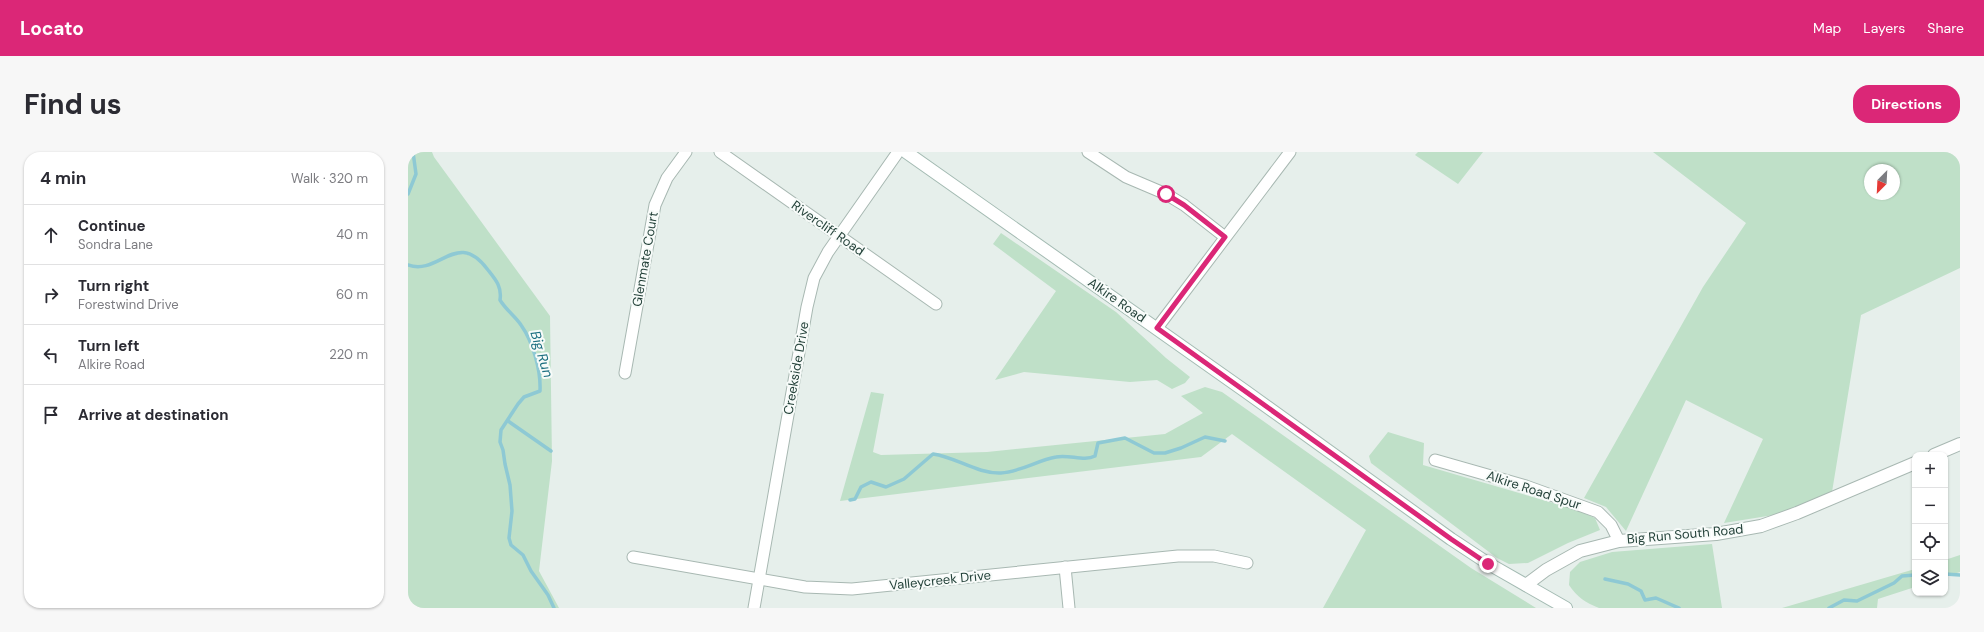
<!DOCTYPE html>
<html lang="en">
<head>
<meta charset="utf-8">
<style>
  body { margin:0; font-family:"DM Sans",sans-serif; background:#f7f7f7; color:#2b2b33 }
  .controls { position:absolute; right:12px; bottom:12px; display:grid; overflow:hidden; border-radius:8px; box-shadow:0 1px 3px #0004 }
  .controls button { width:36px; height:36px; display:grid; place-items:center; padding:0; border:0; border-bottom:1px solid #e1e1e2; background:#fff; color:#2b2b33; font:20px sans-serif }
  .compass { position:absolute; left:1456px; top:12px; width:36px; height:36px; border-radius:50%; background:#fff; box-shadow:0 1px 3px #0004; rotate:204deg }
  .stop { position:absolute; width:12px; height:12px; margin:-9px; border:3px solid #db2777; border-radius:50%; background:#fff }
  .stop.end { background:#db2777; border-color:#fff; box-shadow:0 1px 4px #0008 }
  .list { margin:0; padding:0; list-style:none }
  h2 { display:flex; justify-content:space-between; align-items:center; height:52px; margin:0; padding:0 16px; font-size:17px }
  h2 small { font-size:13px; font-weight:400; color:#7c7c81 }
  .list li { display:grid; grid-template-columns:26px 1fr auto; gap:12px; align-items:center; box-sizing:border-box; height:60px; padding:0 16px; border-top:1px solid #e1e1e2 }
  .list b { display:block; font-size:15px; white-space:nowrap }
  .list p { margin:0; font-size:13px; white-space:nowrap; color:#7c7c81 }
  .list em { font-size:13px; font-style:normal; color:#7c7c81 }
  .icon { flex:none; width:22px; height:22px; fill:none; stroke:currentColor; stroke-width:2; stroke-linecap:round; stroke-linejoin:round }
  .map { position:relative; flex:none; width:1552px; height:456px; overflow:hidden; border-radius:16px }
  header { display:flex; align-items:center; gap:24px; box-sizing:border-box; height:56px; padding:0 20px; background:#db2777; color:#fff }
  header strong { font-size:19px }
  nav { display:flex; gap:22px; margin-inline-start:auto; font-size:14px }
  .intro { display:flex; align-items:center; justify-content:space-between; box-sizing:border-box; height:96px; padding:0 24px }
  h1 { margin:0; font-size:28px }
  .button { padding:10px 18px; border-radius:16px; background:#db2777; color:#fff; font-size:14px; font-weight:700 }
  main { display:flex; gap:24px; padding:0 24px }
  aside { flex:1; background:#fff; border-radius:16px; box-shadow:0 1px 3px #0004 }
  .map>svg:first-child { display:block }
  .green { fill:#bfe0c8; fill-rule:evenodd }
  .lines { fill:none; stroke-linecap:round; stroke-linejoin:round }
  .stream { stroke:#8ec9d4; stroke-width:3.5 }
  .minor-casing { stroke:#a8b8b2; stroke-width:13 }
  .tertiary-casing { stroke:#a8b8b2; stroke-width:14 }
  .secondary-casing { stroke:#a4bbb3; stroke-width:14 }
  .minor { stroke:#fff; stroke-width:11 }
  .tertiary { stroke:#fff; stroke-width:12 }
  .secondary { stroke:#fff; stroke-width:12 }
  .route { stroke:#db2777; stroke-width:5 }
  .labels { text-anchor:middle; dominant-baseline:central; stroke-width:4; stroke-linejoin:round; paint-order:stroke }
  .street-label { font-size:13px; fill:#24423a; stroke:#f7fbf9 }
  .water-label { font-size:14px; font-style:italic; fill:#1c6f80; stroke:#f7fbf9 }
</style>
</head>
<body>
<header>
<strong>Locato</strong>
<nav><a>Map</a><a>Layers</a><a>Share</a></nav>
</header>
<div class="intro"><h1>Find us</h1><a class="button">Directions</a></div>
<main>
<aside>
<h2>4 min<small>Walk · 320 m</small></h2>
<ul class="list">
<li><svg class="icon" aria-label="ahead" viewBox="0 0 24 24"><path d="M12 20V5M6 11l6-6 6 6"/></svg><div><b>Continue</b><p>Sondra Lane</p></div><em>40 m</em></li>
<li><svg class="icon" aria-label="right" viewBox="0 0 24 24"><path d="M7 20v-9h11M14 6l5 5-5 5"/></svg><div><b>Turn right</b><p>Forestwind Drive</p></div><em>60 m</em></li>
<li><svg class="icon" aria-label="left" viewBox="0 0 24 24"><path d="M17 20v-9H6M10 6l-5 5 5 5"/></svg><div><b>Turn left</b><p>Alkire Road</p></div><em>220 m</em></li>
<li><svg class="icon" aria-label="arrive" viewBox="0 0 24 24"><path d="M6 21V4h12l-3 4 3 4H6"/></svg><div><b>Arrive at destination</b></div></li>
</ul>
</aside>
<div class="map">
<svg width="1552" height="456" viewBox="0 0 1552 456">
  <rect width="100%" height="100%" fill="#e6efeb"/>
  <!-- green -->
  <g class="green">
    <polygon points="0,0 24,0 26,5 142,164 144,309 131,419 151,456 0,456"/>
    <polygon points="1010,0 1075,0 1050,32 1007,3"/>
    <path d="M1245 0H1552V116L1453 163 1424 340 1372 362 1316 371 1355 287 1278 248 1218 379 1198 355 1176 346 1295 135 1338 71ZM1462 18H1486V42H1462Z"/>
    <polygon points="593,81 708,160 758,206 782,225 777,231 764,237 749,228 722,230 616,220 587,228 648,139 585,92"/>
    <polygon points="797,235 814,240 1063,416 1128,456 915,456 958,378 824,282 793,305 432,349 463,240 476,242 465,300 473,303 579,300 757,282 795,261 773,244"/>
    <polygon points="980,280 1016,291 1015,313 1169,358 1187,366 1192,378 1160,391 1120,411 1101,412 1089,406 963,311 961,304"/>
    <path d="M1304 392 1314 456H1191C1178 451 1169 445 1161 433L1162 420 1172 410 1204 400Z"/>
    <polygon points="1552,403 1552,420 1537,425 1537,408"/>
    <polygon points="1507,417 1507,435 1470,447 1469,456 1374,456"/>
  </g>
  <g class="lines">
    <!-- stream -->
    <g class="stream">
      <polyline points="0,42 8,22 5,0"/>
      <path d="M0 113C32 124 49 76 80 118 88 128 94 135 92 148 98 158 107 164 113 173 125 190 133 218 132 239L116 245 110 252 93 278 92 290 95 298 97 312 102 333 104 359 101 386 103 393 115 403 123 419 140 443 146 456"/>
      <polyline points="100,269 143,299"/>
      <path d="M442 348 447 347 453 335 463 330 478 335 496 327 525 302C548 305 569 322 593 321 612 320 630 308 648 305 661 302 676 310 687 304L690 291 717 286 746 301H757L773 296 797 285 817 289"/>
      <polyline points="1537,422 1552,423"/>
      <polyline points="1197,427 1220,432 1233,439 1237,448 1248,446 1271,456"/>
      <polyline points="1421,456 1436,448 1449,449 1486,431 1494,424 1507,423"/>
    </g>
    <defs>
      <g id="minor">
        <polyline points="312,0 528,152"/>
        <polyline points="680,0 718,25 758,42 776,53 817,85"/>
        <polyline points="749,176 882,0"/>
        <polyline points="217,221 247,53 259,26 278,0"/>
        <polyline points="1027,308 1118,334 1190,360 1203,373 1211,389"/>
        <polyline points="225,405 397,435 444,437 770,404 806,404 839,411"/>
        <polyline points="657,415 661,456"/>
        <polyline points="346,456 399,155 406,126 420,100 490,0"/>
      </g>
      <g id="tertiary">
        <polyline points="1526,303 1552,292"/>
        <polyline points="1118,433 1138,418 1172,399 1211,389 1308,382 1353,374 1389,361 1507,311"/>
      </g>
      <polyline id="secondary" points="498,0 837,239 1043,387 1081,412 1158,456"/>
    </defs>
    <!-- minor casing -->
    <use href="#minor" class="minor-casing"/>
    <!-- tertiary casing -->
    <use href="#tertiary" class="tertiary-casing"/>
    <!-- secondary casing -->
    <use href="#secondary" class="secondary-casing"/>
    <!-- minor -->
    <use href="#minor" class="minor"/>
    <!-- tertiary -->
    <use href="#tertiary" class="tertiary"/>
    <!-- secondary -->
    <use href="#secondary" class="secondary"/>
  </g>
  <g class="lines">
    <!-- route -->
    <polyline class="route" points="758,42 776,53 817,85 749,176 1043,387 1080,412"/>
  </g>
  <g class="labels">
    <!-- street labels -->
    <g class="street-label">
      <text transform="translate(420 76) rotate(35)">Rivercliff Road</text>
      <text transform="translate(237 107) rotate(-80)">Glenmate Court</text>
      <text transform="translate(709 148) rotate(35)">Alkire Road</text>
      <text transform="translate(388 216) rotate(-80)">Creekside Drive</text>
      <text transform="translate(1126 338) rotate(18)">Alkire Road Spur</text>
      <text transform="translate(1277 382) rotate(-5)">Big Run South Road</text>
      <text transform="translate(532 428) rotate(-6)">Valleycreek Drive</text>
    </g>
    <!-- water labels -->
    <g class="water-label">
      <text transform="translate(134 202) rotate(73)">Big Run</text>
    </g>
  </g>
</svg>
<div class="controls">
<button>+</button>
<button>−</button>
<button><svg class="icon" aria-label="locate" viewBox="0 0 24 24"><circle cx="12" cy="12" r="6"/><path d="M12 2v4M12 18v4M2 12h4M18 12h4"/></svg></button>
<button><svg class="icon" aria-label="layers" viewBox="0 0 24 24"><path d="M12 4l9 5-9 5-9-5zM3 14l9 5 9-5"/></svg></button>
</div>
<svg class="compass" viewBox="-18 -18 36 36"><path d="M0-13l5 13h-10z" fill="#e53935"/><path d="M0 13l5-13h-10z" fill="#7c7c81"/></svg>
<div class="stop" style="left:758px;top:42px"></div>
<div class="stop end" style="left:1080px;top:412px"></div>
</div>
</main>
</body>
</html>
